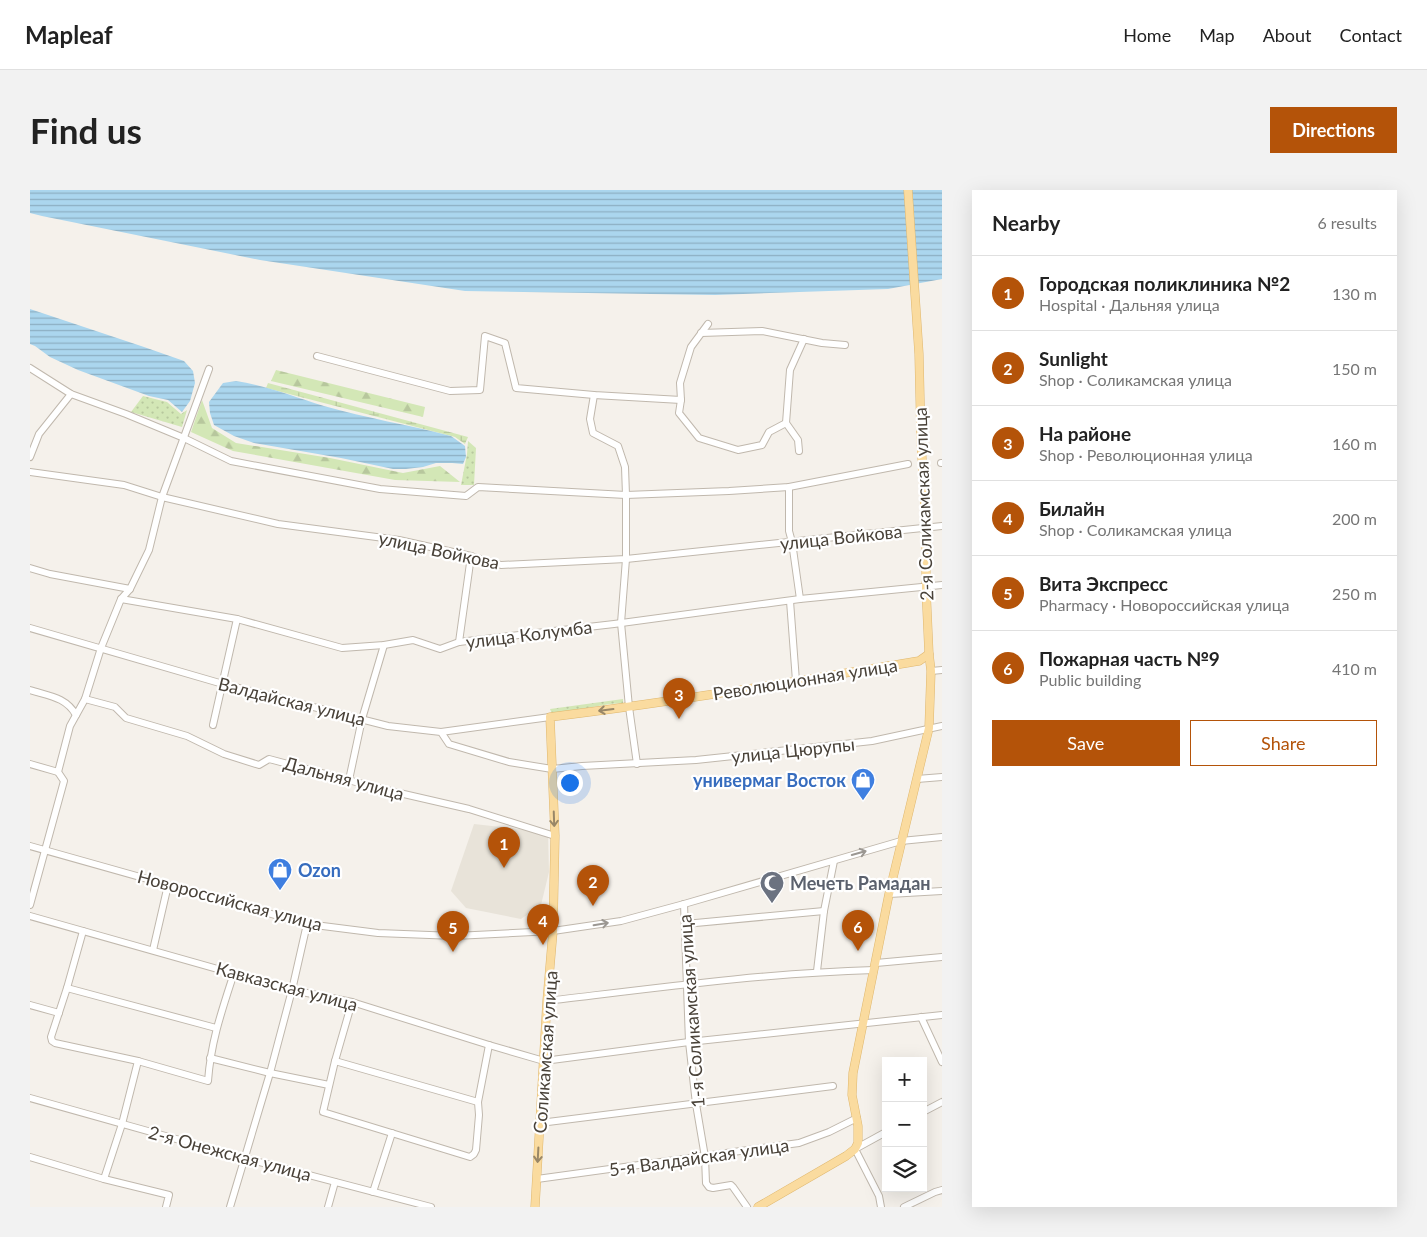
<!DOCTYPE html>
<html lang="en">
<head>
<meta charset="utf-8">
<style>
  body { margin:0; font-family:Lato,sans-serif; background:#f2f2f2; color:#222 }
  .controls { position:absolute; right:15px; bottom:15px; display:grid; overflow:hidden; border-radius:0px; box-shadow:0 5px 20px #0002 }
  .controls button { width:45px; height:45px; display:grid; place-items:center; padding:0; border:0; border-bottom:1px solid #e0e0e0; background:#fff; color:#222; font:25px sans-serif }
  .you { position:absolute; left:539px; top:592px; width:18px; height:18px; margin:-12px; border:4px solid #fff; border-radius:50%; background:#1a73e8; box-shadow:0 0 0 8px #1a73e833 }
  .badge { display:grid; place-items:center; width:32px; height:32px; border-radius:50%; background:#b45309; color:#fff; font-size:16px; font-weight:700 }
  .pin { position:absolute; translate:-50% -41px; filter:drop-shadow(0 1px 2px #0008) }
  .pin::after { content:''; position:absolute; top:26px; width:18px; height:15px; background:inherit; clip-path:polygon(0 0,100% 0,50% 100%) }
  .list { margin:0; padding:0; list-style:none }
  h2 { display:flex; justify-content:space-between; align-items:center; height:65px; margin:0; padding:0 20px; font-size:21px }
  h2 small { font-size:16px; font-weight:400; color:#767676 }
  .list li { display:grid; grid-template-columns:32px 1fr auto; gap:15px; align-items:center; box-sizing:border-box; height:75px; padding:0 20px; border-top:1px solid #e0e0e0 }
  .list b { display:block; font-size:19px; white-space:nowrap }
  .list p { margin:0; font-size:16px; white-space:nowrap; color:#767676 }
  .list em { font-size:16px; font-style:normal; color:#767676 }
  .actions { display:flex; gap:10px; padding:15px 20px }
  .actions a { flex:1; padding:11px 0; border:1px solid #b45309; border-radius:0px; text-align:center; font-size:18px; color:#b45309 }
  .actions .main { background:#b45309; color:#fff }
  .icon { flex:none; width:28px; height:28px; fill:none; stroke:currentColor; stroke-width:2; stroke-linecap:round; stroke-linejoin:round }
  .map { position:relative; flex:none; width:912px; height:1017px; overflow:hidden; border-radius:0px }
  header { display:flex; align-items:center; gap:30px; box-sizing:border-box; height:70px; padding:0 25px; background:#fff; border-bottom:1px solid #e0e0e0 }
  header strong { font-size:24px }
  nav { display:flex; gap:28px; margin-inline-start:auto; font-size:18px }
  .intro { display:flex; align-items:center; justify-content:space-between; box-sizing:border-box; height:120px; padding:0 30px }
  h1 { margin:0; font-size:35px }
  .button { padding:12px 22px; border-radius:0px; background:#b45309; color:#fff; font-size:18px; font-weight:700 }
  main { display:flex; gap:30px; padding:0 30px }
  aside { flex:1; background:#fff; border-radius:0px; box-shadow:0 5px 20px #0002 }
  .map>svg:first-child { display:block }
  .residential { fill:#e8e3d9 }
  .grass { fill:url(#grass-dots) }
  .forest { fill:url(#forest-firs) }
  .wetland { fill:url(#wetland-marsh) }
  .water { fill:url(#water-rules) }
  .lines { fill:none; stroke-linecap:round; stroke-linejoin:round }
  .minor-casing { stroke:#c0b8ad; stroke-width:8 }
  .major-casing { stroke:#dfb76e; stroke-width:9 }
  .minor { stroke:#fff; stroke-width:6 }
  .major { stroke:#fadb9f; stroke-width:8 }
  .oneway { stroke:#998767 }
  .oneway2 { stroke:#9b9792 }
  .labels { text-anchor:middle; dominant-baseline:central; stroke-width:4.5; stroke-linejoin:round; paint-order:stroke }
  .street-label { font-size:18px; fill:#494239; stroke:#fff }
  .shop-label { font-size:18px; font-weight:bold; fill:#366cbe; stroke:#fff; text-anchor:end }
  .worship-label { font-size:18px; font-weight:bold; fill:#5b616d; stroke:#fff; text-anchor:start }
</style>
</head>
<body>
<header>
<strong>Mapleaf</strong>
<nav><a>Home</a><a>Map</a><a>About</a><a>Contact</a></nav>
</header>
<div class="intro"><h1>Find us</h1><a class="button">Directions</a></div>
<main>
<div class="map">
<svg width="912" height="1017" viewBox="0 0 912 1017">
  <defs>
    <pattern id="grass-dots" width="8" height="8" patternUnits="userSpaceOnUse" patternTransform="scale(1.25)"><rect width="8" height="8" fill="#d3e7b6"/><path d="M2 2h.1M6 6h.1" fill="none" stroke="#b7c79d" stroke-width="1.8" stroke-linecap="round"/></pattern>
    <pattern id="forest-firs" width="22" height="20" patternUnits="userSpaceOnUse" patternTransform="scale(1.25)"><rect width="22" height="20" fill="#d3e7b6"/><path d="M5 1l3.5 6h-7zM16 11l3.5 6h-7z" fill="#b7c79d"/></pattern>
    <pattern id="wetland-marsh" width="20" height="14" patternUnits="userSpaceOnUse" patternTransform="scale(1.25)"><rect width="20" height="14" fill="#d3e7b6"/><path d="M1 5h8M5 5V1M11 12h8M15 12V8" fill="none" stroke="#b7c79d"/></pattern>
    <pattern id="water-rules" width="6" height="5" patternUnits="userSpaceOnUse" patternTransform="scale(1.25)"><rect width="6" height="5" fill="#abd6ee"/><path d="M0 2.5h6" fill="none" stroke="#8dafc2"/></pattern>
  </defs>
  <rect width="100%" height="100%" fill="#f5f1eb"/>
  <!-- residential -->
  <polygon class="residential" points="444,634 518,642 519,682 511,715 491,729 436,718 421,701"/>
  <!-- grass -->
  <g class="grass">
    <polygon points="113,206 137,212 151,224 157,220 152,237 101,222"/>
    <polygon points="438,251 446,258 444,295 431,295 437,264"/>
    <polygon points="593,509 593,513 580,514 522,524 520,519"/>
  </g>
  <!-- forest -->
  <g class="forest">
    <polygon points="246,180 395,217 393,227 241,191"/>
    <polygon points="172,210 182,238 206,253 300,268 373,283 410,276 430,292 365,290 203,261 161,242"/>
  </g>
  <!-- wetland -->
  <polygon class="wetland" points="238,193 438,247 435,254 425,247 236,198"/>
  <!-- water -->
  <g class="water">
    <polygon points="0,0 912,0 912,89 858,99 685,105 435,101 230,70 12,26 0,23"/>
    <polygon points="0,119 114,157 154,171 163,181 165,193 160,211 152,222 138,210 119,206 48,180 20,167 5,156 0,154"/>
    <path d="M206 191C237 196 264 207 294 216 336 228 379 235 421 246L435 256 436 267 433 274 422 273H406L393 277 376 279H363L311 268 224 253 204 246 184 235 180 223 179 212 193 193Z"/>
  </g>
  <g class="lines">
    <defs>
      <g id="minor">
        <polyline points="678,134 661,157 650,193 651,210 649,223 669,248 708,260 732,255 739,242 756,233"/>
        <polyline points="671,143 732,141 792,153 815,155"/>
        <polyline points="287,166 420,201 450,200 455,146 475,153 486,198 564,205 651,210"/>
        <polyline points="0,178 41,204 96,224 154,248 201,271 350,299 436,306 448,297 596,305 699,301 759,297 878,274"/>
        <polyline points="564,205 560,229 563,243 588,256 595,277 596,305 596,369 591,433 599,517 607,574"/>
        <polyline points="769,261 768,250 756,233 760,180 774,149"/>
        <polyline points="0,267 9,244 41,204"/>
        <polyline points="911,273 912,273"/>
        <polyline points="0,282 94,295 132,307 248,334 369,350 441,366 471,375 596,369 912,336"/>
        <polyline points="759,297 759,341 762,352 770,409"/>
        <polyline points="0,378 20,384 100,399"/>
        <polyline points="91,409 207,429 312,458 354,455 383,450 410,459 429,452 584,434 770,409 912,395"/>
        <polyline points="760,411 766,491"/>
        <polyline points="0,438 193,494 358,536 411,542 419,554 479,572 522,579 552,576 666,570 842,551 912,536"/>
        <polyline points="429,452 441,366"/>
        <polyline points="901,481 912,480"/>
        <path d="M0 500C19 506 36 507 46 525"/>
        <polyline points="55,509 85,517 96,528 157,546 194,564 229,575 239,569 352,599 439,619 525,646"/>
        <polyline points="183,535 207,429"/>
        <polyline points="411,542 520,527"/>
        <polyline points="0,574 28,582"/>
        <polyline points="887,589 912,587"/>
        <polyline points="319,590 332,529 354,455"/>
        <polyline points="0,656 277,734 348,743 425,746 523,741 591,731 654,714 871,651 912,647"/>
        <polyline points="859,704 912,701"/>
        <polyline points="654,714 659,852 666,914 675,967 676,993 679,997 683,998 701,995 703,997 717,1017"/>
        <polyline points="0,715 34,591 28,582 40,536 55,509 71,458 91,409 100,399 119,360 132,307 179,179"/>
        <polyline points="0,726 262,800 322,812 459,855 514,871 659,852 912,825"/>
        <polyline points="655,734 794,721"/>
        <path d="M53 741 37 798 21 847 22 851 25 853 108 871 178 891C181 851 192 820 204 783"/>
        <polyline points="123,760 138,695"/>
        <polyline points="846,773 912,767"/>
        <polyline points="787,781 794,721 804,671"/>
        <polyline points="37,798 186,838"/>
        <path d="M517 811C626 798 735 783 844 780"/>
        <polyline points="322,812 305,871 293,922 440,967 444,964 446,960 449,925 448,912 459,855"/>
        <polyline points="0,815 29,823"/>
        <polyline points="891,827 912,872"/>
        <polyline points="180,868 240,883 299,895"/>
        <polyline points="305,871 448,912"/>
        <polyline points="0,908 214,968 401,1017"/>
        <polyline points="893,922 912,912"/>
        <polyline points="510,933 803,896"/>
        <polyline points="0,967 74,989 139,1005 136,1017"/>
        <polyline points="74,989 92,934 108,871"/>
        <polyline points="507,989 769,953 799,942 827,928"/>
        <polyline points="343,1002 362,943"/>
        <polyline points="200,1017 240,883 262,800 277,734"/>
        <polyline points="298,1017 305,992"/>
        <polyline points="851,1017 849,1006 825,959 856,942"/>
        <polyline points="874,1017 905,1002 912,1000"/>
      </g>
      <g id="major">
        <path d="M505 1017 517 811 523 741 525 646 520 527C644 512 766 491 889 471L899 464"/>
        <polyline points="728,1017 816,966 825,959 828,953 828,936 822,905 823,883 859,704 899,538 901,481 899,464 896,398 896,338 891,251 889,164 878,0"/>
      </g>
    </defs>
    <!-- minor casing -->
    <use href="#minor" class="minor-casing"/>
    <!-- major casing -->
    <use href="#major" class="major-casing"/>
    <!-- minor -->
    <use href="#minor" class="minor"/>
    <!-- major -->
    <use href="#major" class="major"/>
  </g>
  <!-- one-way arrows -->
  <defs><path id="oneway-shaft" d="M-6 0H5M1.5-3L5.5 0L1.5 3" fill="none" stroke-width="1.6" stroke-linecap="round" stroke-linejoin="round" transform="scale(1.25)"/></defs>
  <g class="oneway">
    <use href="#oneway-shaft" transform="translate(576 520) rotate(173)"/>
    <use href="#oneway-shaft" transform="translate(524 629) rotate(88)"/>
    <use href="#oneway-shaft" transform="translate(508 965) rotate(93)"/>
  </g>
  <g class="oneway2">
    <use href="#oneway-shaft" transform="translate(829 663) rotate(-16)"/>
    <use href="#oneway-shaft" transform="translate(571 734) rotate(-9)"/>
  </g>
  <!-- icons -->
  <defs>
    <symbol id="shop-pin" viewBox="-11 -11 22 30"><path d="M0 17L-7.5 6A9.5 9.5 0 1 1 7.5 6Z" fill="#3f7fe0" stroke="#fff"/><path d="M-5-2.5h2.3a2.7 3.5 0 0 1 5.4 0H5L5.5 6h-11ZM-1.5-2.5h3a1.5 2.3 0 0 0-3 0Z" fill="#fff"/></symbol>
    <symbol id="mosque-pin" viewBox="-11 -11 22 30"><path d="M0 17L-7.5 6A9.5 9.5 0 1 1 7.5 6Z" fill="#6b7280" stroke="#fff"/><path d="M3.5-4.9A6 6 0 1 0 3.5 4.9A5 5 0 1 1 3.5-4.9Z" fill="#fff"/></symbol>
  </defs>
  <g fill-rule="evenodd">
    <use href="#shop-pin" x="819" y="576" width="28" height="38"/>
    <use href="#shop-pin" x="236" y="666" width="28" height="38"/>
    <use href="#mosque-pin" x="728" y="679" width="28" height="38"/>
  </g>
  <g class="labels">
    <!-- street labels -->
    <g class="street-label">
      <text transform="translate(893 314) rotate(-92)">2-я Соликамская улица</text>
      <text transform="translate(811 347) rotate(-6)">улица Войкова</text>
      <text transform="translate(409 360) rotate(12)">улица Войкова</text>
      <text transform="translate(499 444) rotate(-7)">улица Колумба</text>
      <text transform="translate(775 489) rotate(-9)">Революционная улица</text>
      <text transform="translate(262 511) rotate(14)">Валдайская улица</text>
      <text transform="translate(763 560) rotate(-6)">улица Цюрупы</text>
      <text transform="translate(314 588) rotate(15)">Дальняя улица</text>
      <text transform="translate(200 710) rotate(15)">Новороссийская улица</text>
      <text transform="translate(257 796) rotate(15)">Кавказская улица</text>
      <text transform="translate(661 821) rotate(-94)">1-я Соликамская улица</text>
      <text transform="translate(515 862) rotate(-86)">Соликамская улица</text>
      <text transform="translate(200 963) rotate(15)">2-я Онежская улица</text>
      <text transform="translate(669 967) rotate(-8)">5-я Валдайская улица</text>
    </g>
    <!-- shop labels -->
    <g class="shop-label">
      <text x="816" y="590">универмаг Восток</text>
      <text x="268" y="680" text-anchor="start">Ozon</text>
    </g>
    <!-- worship labels -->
    <g class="worship-label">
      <text x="760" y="693">Мечеть Рамадан</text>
    </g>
  </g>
</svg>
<div class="controls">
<button>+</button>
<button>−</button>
<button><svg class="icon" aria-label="layers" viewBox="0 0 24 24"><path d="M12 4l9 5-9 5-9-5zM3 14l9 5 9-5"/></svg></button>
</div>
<div class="you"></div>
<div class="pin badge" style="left:474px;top:678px">1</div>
<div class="pin badge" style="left:563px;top:716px">2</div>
<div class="pin badge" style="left:649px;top:529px">3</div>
<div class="pin badge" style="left:513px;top:755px">4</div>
<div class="pin badge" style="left:423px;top:762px">5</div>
<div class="pin badge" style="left:828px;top:761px">6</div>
</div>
<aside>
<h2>Nearby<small>6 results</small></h2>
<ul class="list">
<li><span class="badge">1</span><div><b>Городская поликлиника №2</b><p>Hospital · Дальняя улица</p></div><em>130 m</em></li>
<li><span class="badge">2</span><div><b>Sunlight</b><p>Shop · Соликамская улица</p></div><em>150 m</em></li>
<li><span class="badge">3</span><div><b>На районе</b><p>Shop · Революционная улица</p></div><em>160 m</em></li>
<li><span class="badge">4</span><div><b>Билайн</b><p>Shop · Соликамская улица</p></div><em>200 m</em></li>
<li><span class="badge">5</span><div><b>Вита Экспресс</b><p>Pharmacy · Новороссийская улица</p></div><em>250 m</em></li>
<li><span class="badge">6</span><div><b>Пожарная часть №9</b><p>Public building</p></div><em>410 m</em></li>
</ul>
<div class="actions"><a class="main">Save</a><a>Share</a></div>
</aside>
</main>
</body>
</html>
